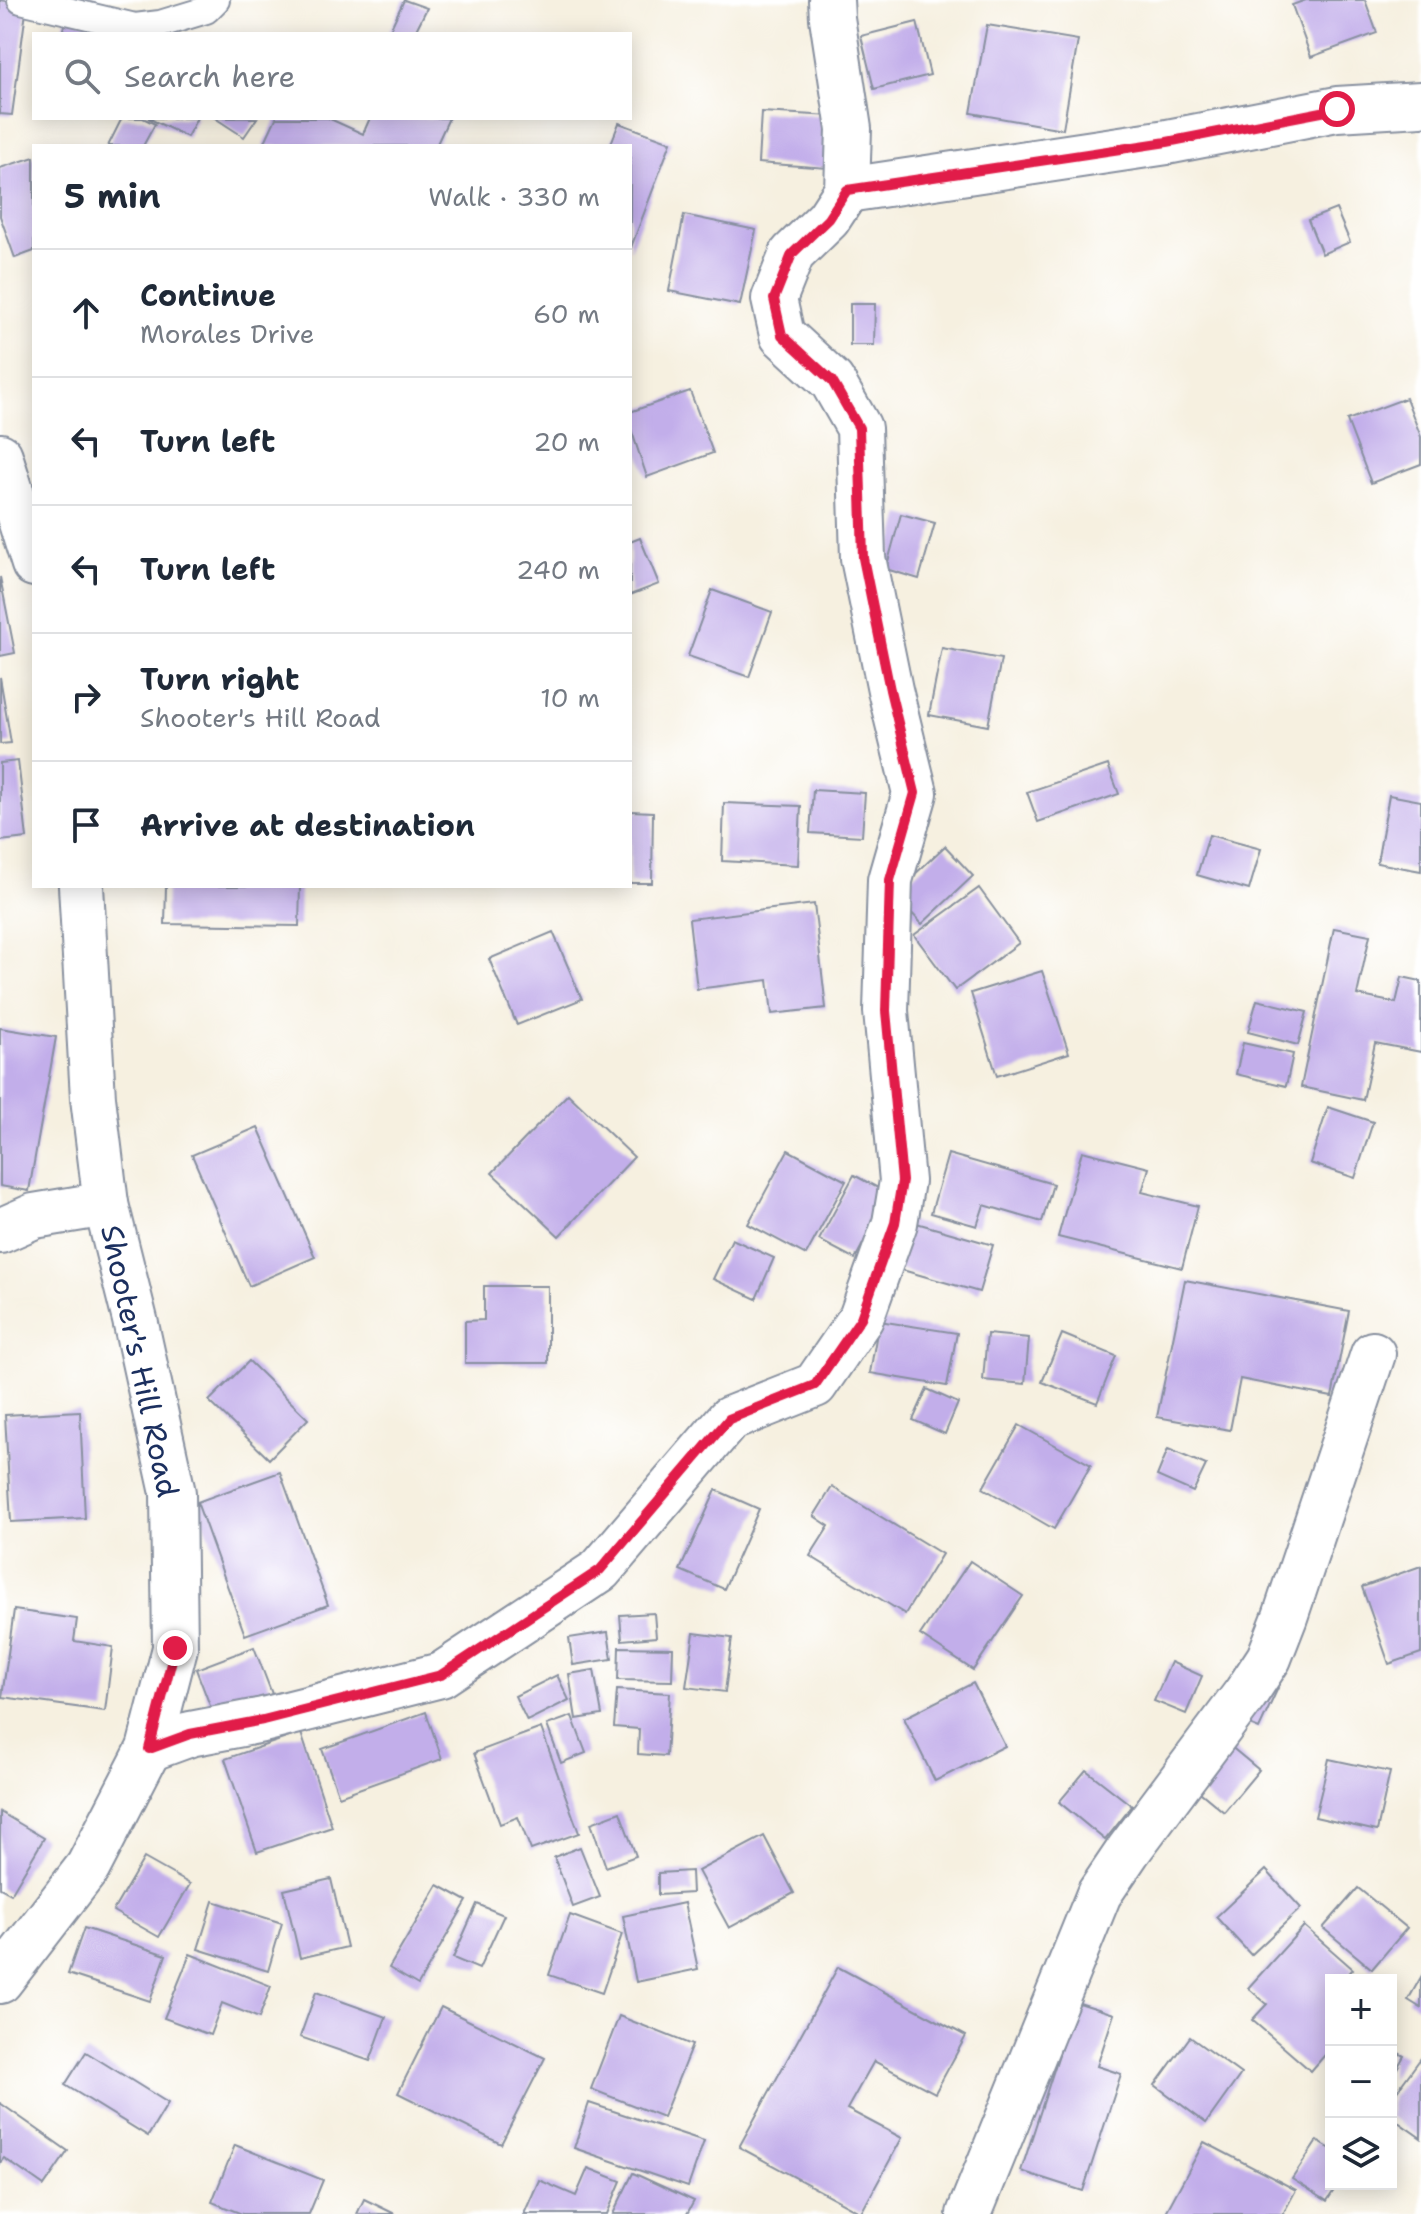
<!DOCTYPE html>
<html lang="en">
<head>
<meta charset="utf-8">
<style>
  body { margin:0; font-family:"Shantell Sans",sans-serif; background:#f6f6f7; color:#1f2937 }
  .controls { position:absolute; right:24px; bottom:24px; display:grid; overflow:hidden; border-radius:0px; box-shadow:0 4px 20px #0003 }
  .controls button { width:72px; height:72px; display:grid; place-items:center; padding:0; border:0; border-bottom:2px solid #e0e1e3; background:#fff; color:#1f2937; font:40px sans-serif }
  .stop { position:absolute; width:24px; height:24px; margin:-18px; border:6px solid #e11d48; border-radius:50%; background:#fff }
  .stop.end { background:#e11d48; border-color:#fff; box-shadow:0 2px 8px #0008 }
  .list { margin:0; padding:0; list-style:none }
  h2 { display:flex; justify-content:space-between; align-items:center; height:104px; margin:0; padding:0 32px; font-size:34px }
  h2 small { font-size:26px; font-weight:400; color:#747a83 }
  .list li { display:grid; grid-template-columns:52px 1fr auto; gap:24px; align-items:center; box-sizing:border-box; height:128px; padding:0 32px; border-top:2px solid #e0e1e3 }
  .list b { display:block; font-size:30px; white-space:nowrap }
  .list p { margin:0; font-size:26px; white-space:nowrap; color:#747a83 }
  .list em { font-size:26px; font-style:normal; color:#747a83 }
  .icon { flex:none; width:44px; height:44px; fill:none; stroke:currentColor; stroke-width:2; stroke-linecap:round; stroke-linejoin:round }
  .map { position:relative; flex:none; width:1421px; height:2214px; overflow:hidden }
  .search { position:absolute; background:#fff; box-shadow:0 4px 20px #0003; left:32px; top:32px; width:600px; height:88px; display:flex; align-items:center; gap:20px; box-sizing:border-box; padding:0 28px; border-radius:0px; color:#747a83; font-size:30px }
  .panel { position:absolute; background:#fff; box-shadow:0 4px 20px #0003; left:32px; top:144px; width:600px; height:744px; border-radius:0px }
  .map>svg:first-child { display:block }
  .building { fill:#c2aeea }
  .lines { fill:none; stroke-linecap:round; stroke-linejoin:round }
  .service-casing { stroke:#88909f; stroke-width:30 }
  .minor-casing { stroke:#88909f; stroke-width:48 }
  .service { stroke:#fff; stroke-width:26 }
  .minor { stroke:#fff; stroke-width:44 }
  .route { stroke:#e11d48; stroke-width:10 }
  .labels { text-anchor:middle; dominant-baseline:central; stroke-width:6; stroke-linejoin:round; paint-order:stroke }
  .street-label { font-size:30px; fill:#1b2f5e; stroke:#fff }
</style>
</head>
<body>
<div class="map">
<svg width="1421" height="2214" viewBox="0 0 1421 2214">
  <rect width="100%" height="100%" fill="#fff"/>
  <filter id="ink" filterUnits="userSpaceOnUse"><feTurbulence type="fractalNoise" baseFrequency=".0125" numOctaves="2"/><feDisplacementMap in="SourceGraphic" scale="16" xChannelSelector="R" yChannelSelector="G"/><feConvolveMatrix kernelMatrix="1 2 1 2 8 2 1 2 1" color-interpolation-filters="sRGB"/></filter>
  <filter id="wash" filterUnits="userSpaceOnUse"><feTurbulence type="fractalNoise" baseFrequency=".006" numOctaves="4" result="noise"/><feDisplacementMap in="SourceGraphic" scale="32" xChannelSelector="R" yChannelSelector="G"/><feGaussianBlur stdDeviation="1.8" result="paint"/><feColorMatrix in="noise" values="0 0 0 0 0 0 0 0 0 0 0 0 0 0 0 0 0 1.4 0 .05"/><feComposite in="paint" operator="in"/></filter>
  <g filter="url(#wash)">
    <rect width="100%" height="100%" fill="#f6f0e0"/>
    <g id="blocks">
      <!-- building -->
      <g class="building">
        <polygon points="0,0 27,4 12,115 0,114"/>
        <polygon points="404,0 427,8 414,34 388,34"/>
        <polygon points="1306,0 1365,0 1377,33 1311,57 1292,5"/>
        <polygon points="66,16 120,34 62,34"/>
        <polygon points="917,22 930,75 874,89 861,36"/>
        <polygon points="987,25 1078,40 1063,129 971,113"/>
        <polygon points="761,112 832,116 828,168 758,163"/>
        <polygon points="122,118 143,118 155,124 143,146 108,146"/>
        <polygon points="148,118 197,118 187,137"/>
        <polygon points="215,118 257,118 244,137"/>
        <polygon points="276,118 328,118 363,134 370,118 449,118 436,146 263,146"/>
        <polygon points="619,123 671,142 630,250 630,146 610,146"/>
        <polygon points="34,157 34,251 15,258 0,216 0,168"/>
        <polygon points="1336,209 1350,242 1322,254 1308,220"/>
        <polygon points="684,215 756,230 740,305 669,291"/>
        <polygon points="850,304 875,304 874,345 850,345"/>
        <polygon points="690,391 713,453 647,477 630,426 630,412"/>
        <polygon points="1406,398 1421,437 1421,464 1371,483 1347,420"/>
        <polygon points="901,514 935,523 919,579 886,569"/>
        <polygon points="640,538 659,584 630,595 630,542"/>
        <polygon points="0,577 15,653 0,656"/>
        <polygon points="712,590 772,612 749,677 688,656"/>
        <polygon points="942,648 1001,659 988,726 929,715"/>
        <polygon points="0,677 11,743 0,744"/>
        <polygon points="18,761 27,838 0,841 0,763"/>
        <polygon points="1108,765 1119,794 1038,822 1027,792"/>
        <polygon points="813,790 865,793 862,836 810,833"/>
        <polygon points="1389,795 1421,801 1421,871 1377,863"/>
        <polygon points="724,803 801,806 798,865 722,861"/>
        <polygon points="630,811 653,812 652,883 630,883"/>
        <polygon points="1209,835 1261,849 1249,890 1197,875"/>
        <polygon points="945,846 973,876 922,924 894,894"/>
        <polygon points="166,886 300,886 299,926 165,924"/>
        <polygon points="979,888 1019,943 955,990 914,935"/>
        <polygon points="814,904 826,1008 772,1014 768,980 697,989 689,919"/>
        <polygon points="1334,928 1370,935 1357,995 1396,1003 1402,977 1421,981 1421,1052 1375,1043 1363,1100 1301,1087"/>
        <polygon points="553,932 582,999 517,1025 489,959"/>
        <polygon points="1042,971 1069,1053 997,1076 971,993"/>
        <polygon points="1257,1000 1307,1012 1298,1045 1248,1032"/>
        <polygon points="0,1028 56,1037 29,1191 0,1186"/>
        <polygon points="1243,1043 1293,1054 1286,1086 1236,1074"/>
        <polygon points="568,1094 634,1157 559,1236 492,1173"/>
        <polygon points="1328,1107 1373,1122 1355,1178 1310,1163"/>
        <polygon points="258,1127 315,1257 249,1286 192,1155"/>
        <polygon points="788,1150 846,1181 806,1255 748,1224"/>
        <polygon points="1082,1151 1149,1168 1142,1192 1198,1206 1182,1268 1058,1237"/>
        <polygon points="948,1154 1053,1184 1042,1222 984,1205 977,1226 931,1213"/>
        <polygon points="854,1175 889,1194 855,1259 819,1240"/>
        <polygon points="906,1220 993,1245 979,1292 892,1267"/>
        <polygon points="732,1239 774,1258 756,1299 713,1279"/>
        <polygon points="1185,1280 1349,1311 1332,1397 1240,1379 1230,1430 1157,1417"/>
        <polygon points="484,1286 548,1286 548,1363 465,1363 465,1321 484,1320"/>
        <polygon points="879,1321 957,1333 947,1386 870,1373"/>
        <polygon points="987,1334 1029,1338 1025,1384 983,1380"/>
        <polygon points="1062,1334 1116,1356 1097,1403 1042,1382"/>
        <polygon points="249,1361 308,1419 269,1459 209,1401"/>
        <polygon points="927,1389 958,1403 945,1434 913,1420"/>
        <polygon points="80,1411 85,1518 11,1522 5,1415"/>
        <polygon points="1019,1425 1091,1465 1054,1529 983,1488"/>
        <polygon points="1168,1449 1206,1465 1193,1492 1157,1476"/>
        <polygon points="280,1472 328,1605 245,1635 197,1502"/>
        <polygon points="832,1487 942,1554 905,1614 810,1556 829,1526 814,1516"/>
        <polygon points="716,1490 759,1509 724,1589 680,1570"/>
        <polygon points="970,1561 1023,1596 973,1670 920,1635"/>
        <polygon points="1421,1566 1421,1653 1389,1664 1362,1587"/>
        <polygon points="14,1610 77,1619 74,1641 113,1647 105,1711 2,1697"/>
        <polygon points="654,1613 656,1637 622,1640 620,1615"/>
        <polygon points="608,1632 612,1659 573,1665 569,1638"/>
        <polygon points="694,1633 732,1638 725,1692 686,1687"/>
        <polygon points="254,1647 272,1694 214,1716 196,1669"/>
        <polygon points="619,1647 673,1648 672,1681 618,1680"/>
        <polygon points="1171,1662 1202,1676 1186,1714 1154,1701"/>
        <polygon points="594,1670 602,1715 576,1719 569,1674"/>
        <polygon points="1243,1672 1278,1688 1259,1729 1224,1714"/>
        <polygon points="557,1675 569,1700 527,1721 515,1696"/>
        <polygon points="973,1683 1005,1746 935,1781 904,1718"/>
        <polygon points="617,1690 670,1693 666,1756 638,1754 639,1729 614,1727"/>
        <polygon points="426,1712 442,1759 339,1796 322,1749"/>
        <polygon points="572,1716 586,1753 561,1763 547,1725"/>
        <polygon points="541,1728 579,1833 531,1850 518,1817 500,1824 474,1753"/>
        <polygon points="1212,1731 1259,1770 1224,1812 1177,1773"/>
        <polygon points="301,1733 332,1827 257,1852 225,1759"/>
        <polygon points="1329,1759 1390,1772 1377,1831 1315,1817"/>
        <polygon points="1086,1770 1132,1806 1105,1840 1059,1802"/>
        <polygon points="0,1812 44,1838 11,1894 0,1888"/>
        <polygon points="620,1812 636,1856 606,1867 591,1823"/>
        <polygon points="764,1836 794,1893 729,1928 698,1871"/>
        <polygon points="580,1847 600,1897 573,1907 554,1857"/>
        <polygon points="144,1858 190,1884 159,1937 113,1911"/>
        <polygon points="1266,1870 1301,1908 1251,1955 1216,1917"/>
        <polygon points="691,1871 692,1893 658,1895 658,1873"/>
        <polygon points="331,1879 347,1947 300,1958 284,1890"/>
        <polygon points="438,1885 467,1901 418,1985 389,1968"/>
        <polygon points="1358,1888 1407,1928 1372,1969 1323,1928"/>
        <polygon points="213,1901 282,1923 268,1971 198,1949"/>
        <polygon points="684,1903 698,1969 636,1982 623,1916"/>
        <polygon points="477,1904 504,1915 479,1969 453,1958"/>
        <polygon points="570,1915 622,1934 602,1993 549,1975"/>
        <polygon points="1304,1926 1353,1969 1343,1980 1331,1980 1329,1997 1331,2048 1311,2071 1252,2020 1267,2004 1248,1988"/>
        <polygon points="84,1928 166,1955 150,2001 68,1974"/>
        <polygon points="190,1954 271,1986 259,2018 222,2003 210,2035 164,2018"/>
        <polygon points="838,1967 966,2036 935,2093 874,2061 847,2109 902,2138 861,2213 739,2147"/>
        <polygon points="1421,1977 1421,2008 1408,2000"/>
        <polygon points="316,1992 386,2017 370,2061 300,2037"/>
        <polygon points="1076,2002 1114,2014 1097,2066 1121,2074 1083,2191 1021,2171"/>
        <polygon points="441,2007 545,2058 501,2144 398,2093"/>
        <polygon points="619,2016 692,2045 663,2117 591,2089"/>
        <polygon points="1190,2037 1241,2074 1206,2123 1155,2085"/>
        <polygon points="1391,2049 1404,2056 1391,2079"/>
        <polygon points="86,2052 168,2103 148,2136 65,2085"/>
        <polygon points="1421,2058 1421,2138 1391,2117 1391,2099"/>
        <polygon points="0,2103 68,2151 44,2186 4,2158 0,2163"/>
        <polygon points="589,2103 704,2141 688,2187 574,2148"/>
        <polygon points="1317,2141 1331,2149 1331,2184 1338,2184 1327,2201 1292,2179"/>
        <polygon points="1204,2142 1296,2190 1283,2214 1165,2214"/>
        <polygon points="235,2145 323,2180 309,2214 242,2214 212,2202"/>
        <polygon points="588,2168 621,2181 607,2214 524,2214 539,2180 576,2196"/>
        <polygon points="633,2173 694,2201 687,2214 613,2214"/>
        <polygon points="364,2199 395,2214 357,2214"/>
      </g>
    </g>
  </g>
  <g filter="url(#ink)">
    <use href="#blocks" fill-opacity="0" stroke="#88909f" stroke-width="2"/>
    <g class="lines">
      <defs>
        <polyline id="service" points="21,0 135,27 160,24 206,10 216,0"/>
        <g id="minor">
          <polyline points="847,190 1167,142 1337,109 1421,104"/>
          <polyline points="0,456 34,564"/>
          <polyline points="0,1231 34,1216 106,1204"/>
          <polyline points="149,1749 190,1734 263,1720 441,1675 600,1570 729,1419 815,1385 861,1318 895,1223 902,1181 886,1011 890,880 915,793 890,690 863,558 859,428 832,381 782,335 774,299 792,254 828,219 847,190 849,129 832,18 831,0"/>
          <polyline points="0,1981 88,1867 149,1749 175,1648 173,1493 135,1320 106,1204 93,1098 81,886"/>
          <polyline points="969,2214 1099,1894 1128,1851 1246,1693 1269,1658 1285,1617 1373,1354"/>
        </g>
      </defs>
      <!-- service casing -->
      <use href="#service" class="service-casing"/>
      <!-- minor casing -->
      <use href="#minor" class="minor-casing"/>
      <!-- service -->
      <use href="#service" class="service"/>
      <!-- minor -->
      <use href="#minor" class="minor"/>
    </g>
  </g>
  <g class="lines" filter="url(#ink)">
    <!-- route -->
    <polyline class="route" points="175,1648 149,1749 190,1734 263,1720 441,1675 600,1570 729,1419 815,1385 861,1318 895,1223 902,1181 886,1011 890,880 915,793 890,690 863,558 859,428 832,381 782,335 774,299 792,254 828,219 847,190 1167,142 1337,109"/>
  </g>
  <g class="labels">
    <!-- street labels -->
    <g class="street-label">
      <text transform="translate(140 1361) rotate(78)">Shooter's Hill Road</text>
    </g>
  </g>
</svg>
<div class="controls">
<button>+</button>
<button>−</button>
<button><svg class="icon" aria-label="layers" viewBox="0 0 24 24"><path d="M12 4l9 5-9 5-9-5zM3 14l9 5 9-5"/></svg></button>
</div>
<div class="stop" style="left:1337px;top:109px"></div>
<div class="stop end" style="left:175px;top:1648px"></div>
<div class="search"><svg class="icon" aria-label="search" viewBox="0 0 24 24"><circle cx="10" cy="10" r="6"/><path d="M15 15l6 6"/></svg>Search here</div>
<section class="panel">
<h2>5 min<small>Walk · 330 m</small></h2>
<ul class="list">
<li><svg class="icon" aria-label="ahead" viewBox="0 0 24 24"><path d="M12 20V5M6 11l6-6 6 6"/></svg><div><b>Continue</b><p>Morales Drive</p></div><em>60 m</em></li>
<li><svg class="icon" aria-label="left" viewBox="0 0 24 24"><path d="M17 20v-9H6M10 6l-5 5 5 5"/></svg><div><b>Turn left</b></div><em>20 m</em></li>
<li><svg class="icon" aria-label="left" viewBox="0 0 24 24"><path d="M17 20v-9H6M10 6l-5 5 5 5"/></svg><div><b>Turn left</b></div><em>240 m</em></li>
<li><svg class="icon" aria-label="right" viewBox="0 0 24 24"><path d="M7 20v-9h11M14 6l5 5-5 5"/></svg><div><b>Turn right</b><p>Shooter's Hill Road</p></div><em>10 m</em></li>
<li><svg class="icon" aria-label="arrive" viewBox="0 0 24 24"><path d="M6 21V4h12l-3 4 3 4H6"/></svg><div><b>Arrive at destination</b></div></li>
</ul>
</section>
</div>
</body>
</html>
